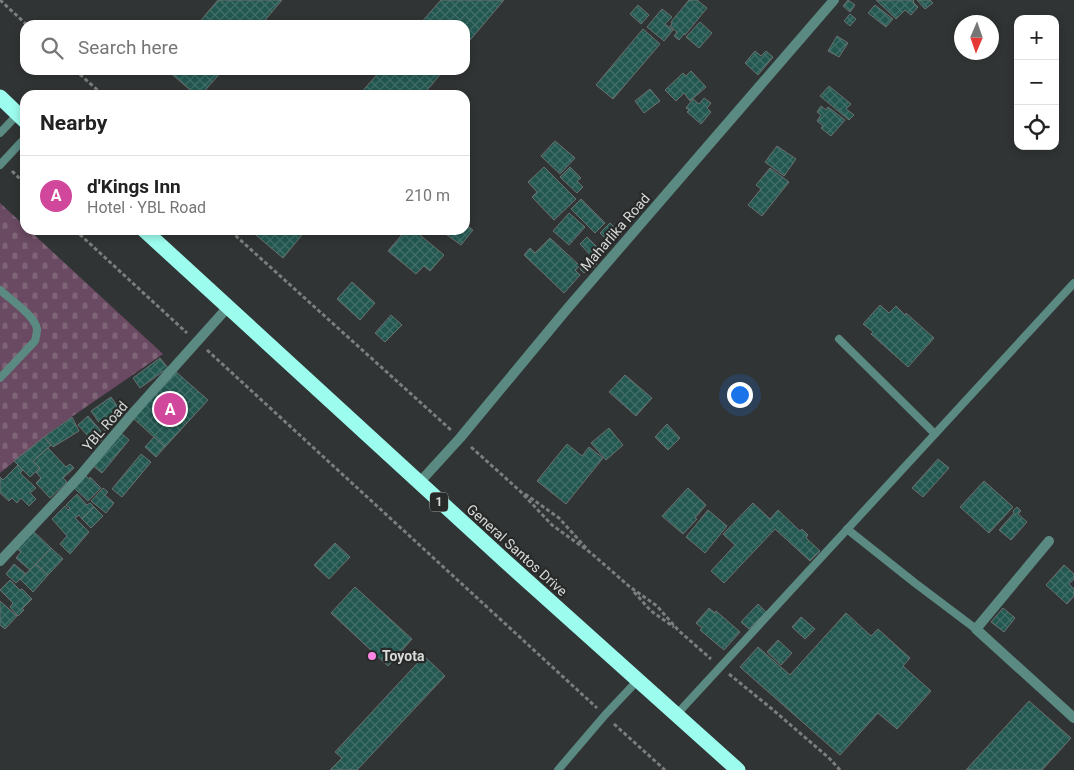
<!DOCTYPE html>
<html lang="en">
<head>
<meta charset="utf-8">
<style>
  body { margin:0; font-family:Roboto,sans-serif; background:#f6f6f6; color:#222 }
  .controls { position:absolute; right:15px; top:15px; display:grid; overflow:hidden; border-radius:10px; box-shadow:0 2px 8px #0003 }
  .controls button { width:45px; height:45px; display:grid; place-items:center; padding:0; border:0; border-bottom:1px solid #e0e0e0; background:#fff; color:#222; font:25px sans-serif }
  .compass { position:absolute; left:954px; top:15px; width:45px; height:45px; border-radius:50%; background:#fff; box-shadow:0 2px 8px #0003; rotate:182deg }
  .you { position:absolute; left:739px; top:394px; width:18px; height:18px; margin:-12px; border:4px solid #fff; border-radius:50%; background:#1a73e8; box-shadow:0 0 0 8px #1a73e833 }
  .badge { display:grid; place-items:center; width:32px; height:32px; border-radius:50%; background:#854f78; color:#fff; font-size:16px; font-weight:700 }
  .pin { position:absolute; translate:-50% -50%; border:2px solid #fff; box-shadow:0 1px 5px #0006 }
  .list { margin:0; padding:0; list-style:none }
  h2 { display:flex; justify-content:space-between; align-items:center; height:65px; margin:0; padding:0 20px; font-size:21px }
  h2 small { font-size:16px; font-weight:400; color:#767676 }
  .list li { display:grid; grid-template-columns:32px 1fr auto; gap:15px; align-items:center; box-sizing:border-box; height:80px; padding:0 20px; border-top:1px solid #e0e0e0 }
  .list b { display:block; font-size:19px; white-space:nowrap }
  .list p { margin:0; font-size:16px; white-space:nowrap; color:#767676 }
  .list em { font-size:16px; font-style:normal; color:#767676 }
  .icon { flex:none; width:28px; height:28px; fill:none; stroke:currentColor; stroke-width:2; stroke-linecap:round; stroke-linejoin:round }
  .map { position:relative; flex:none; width:1074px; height:770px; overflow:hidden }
  .search { position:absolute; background:#fff; box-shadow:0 2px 8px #0003; left:20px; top:20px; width:450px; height:55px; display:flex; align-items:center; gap:12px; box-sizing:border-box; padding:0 18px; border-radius:15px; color:#767676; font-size:19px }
  .panel { position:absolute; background:#fff; box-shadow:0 2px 8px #0003; left:20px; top:90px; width:450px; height:145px; border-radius:15px }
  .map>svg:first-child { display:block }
  .cemetery { fill:url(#cemetery-stones) }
  .building { fill:url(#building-cross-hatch); stroke:#6c706f }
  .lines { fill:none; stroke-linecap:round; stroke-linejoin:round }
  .path { stroke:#7c7e7e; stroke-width:3; stroke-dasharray:4 2.5; stroke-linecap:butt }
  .lane { stroke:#5a8a82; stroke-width:8 }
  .street { stroke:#5a8a82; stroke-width:10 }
  .highway { stroke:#9cfdee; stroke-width:15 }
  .poi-dot { fill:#fd86e2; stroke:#282a2a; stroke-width:2 }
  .labels { text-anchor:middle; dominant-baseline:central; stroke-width:4.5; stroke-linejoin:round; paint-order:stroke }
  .shield { fill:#282a2a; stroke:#a3a5a4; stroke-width:1 }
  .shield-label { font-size:12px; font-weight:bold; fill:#d8dad9 }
  .street-label { font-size:14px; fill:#d8dad9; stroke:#282a2a }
  .poi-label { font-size:14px; font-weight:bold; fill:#d8dad9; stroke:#282a2a; text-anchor:start }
</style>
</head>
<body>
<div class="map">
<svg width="1074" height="770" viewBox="0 0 1074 770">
  <defs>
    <pattern id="cemetery-stones" width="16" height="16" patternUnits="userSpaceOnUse" patternTransform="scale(1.25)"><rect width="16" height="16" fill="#6a4a62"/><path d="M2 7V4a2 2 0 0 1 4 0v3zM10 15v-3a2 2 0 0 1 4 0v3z" fill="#7f6478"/></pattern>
    <pattern id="building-cross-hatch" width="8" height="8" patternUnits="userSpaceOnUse" patternTransform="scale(1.25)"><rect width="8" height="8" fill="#235851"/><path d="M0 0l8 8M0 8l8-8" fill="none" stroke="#426f69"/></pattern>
  </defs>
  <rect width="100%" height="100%" fill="#313434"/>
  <!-- cemetery -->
  <polygon class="cemetery" points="0,203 25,226 25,230 29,230 163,354 54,429 0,473"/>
  <!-- building -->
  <g class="building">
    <polygon points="218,0 282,0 261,25 197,25"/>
    <polygon points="441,0 504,0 465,46 465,25 419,25"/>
    <polygon points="689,0 697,0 707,8 685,35 684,34 679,40 674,36 677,32 670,26 672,24 671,22"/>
    <polygon points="848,0 855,5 850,12 843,6"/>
    <polygon points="876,0 913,0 914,1 913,2 918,7 911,15 905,10 896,19"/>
    <polygon points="917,0 930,0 933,3 925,9"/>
    <polygon points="638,5 649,15 641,24 630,14"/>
    <polygon points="875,5 893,19 886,27 868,13"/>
    <polygon points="662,9 672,17 665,24 673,30 664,41 647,27"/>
    <polygon points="850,14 856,19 850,26 844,21"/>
    <polygon points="700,22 712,33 699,48 686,37"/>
    <polygon points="643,29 660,44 613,99 596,85"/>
    <polygon points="837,36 848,43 839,57 828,51"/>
    <polygon points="755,51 761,56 766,51 773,57 758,75 745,63"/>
    <polygon points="167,70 223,70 201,95 196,95"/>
    <polygon points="381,70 444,70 423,95 359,95"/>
    <polygon points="691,71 706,87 690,101 684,93 676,101 665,90 683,73 686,76"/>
    <polygon points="829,86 851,104 846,109 854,115 849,120 820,96"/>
    <polygon points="650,89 660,101 644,113 635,101"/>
    <polygon points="704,98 711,103 707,108 711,112 701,124 687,112 689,110 686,108 693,99 699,104"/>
    <polygon points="821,106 826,110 828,107 845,120 831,136 821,128 823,126 817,121 821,115 817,112"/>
    <polygon points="555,141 575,158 560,174 541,156"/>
    <polygon points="777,146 796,159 784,176 765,162"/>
    <polygon points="544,167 576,199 554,220 532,197 537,192 528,182"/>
    <polygon points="570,167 581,178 577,181 583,187 577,193 560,177"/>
    <polygon points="770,168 789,182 762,216 748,205 761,189 756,185"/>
    <polygon points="581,199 605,223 595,233 571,209"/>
    <polygon points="569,213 585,227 569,245 553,231"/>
    <polygon points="610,223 622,234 611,244 600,233"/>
    <polygon points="465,224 473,230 461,245 440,230 465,230"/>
    <polygon points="250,230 306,230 283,258"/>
    <polygon points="406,230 414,230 444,255 430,271 424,266 416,274 388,251"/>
    <polygon points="587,237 603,253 596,261 580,244"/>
    <polygon points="550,238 580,266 575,270 580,275 564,293 524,255 530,248 535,253"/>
    <polygon points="590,257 597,264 592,269 590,267 584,273 580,269 586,263 585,262"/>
    <polygon points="352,282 375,303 360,320 337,299"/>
    <polygon points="880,305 889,313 896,306 905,315 906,313 934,338 908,367 871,334 873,332 863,324"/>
    <polygon points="391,315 402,325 385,342 375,333"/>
    <polygon points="160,358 168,368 140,388 133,378"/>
    <polygon points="175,371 208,400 187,423 155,393"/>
    <polygon points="625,375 652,398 636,416 609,392"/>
    <polygon points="155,393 187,423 165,447 133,418"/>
    <polygon points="111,397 120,410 107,419 112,426 105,431 91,411"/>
    <polygon points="88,416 101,431 99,434 103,439 93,448 85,438 88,436 78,425"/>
    <polygon points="72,417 79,431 53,447 44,437"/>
    <polygon points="667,424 680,438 668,450 655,437"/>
    <polygon points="609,428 623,445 606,460 591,443"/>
    <polygon points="120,432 129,440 102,473 92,465"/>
    <polygon points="44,437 51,445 33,461 40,468 30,477 14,461"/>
    <polygon points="154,437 165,447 156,457 145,447"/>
    <polygon points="567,444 582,456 589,447 603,458 566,504 537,481"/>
    <polygon points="48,448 66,467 70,464 74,468 63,478 67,482 50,498 36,483 41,478 36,472 40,468 33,461"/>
    <polygon points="141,454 151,462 122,497 112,489"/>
    <polygon points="938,459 949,468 923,497 912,488"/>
    <polygon points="18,465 23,470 20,473 36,488 30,493 36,499 29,506 21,498 17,503 12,498 9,501 0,493 0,477 3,480"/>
    <polygon points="86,476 89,479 90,477 101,488 88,501 74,488"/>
    <polygon points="984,481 1013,507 989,533 960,507"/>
    <polygon points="103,488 108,492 105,495 114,503 106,513 91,501"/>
    <polygon points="688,488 706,505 695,518 697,519 683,534 662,516"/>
    <polygon points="77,494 87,505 90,503 94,507 82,519 79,515 75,518 89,532 70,554 60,544 67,536 52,519 65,506 68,510 70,508 66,505"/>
    <polygon points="753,503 770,519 778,510 800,531 802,529 808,535 806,538 820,551 810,561 775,529 724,583 711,571 735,545 723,534"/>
    <polygon points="94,507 103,516 91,528 82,519"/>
    <polygon points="1017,507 1021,511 1018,514 1027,522 1011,540 999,530 1014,513 1013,511"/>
    <polygon points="708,510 727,526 705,553 686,537"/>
    <polygon points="33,531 51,548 30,570 16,558 21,552 17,549"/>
    <polygon points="335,543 350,557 329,579 314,565"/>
    <polygon points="51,548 63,559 48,575 36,564"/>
    <polygon points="14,564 26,574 16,583 6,574"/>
    <polygon points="36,564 48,575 33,592 20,579"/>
    <polygon points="1064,565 1074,574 1074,579 1069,584 1074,589 1074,596 1067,604 1046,585"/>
    <polygon points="10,580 20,590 22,589 32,599 22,609 24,610 18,616 10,607 13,603 0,590"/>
    <polygon points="355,587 412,639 388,666 331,613"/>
    <polygon points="0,601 17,616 5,629 0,625"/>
    <polygon points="758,604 766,612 749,629 741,622"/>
    <polygon points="709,608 715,613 716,611 740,632 724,650 700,630 702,628 696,623"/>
    <polygon points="1003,608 1015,618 1004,632 991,622"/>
    <polygon points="846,613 871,636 878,629 910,658 903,666 931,691 897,729 878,713 840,755 740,667 758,647 790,675"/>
    <polygon points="801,617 815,629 805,639 792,627"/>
    <polygon points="778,640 792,653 781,665 767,652"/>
    <polygon points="424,656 445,676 357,770 330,770 342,758 335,752"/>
    <polygon points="1029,701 1071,738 1042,770 966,770"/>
  </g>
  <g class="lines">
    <!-- path -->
    <g class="path">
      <polyline points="0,0 27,25"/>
      <polyline points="75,70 103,95"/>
      <polyline points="12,171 25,184"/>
      <polyline points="75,230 187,333"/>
      <polyline points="232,230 237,237 451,430"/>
      <polyline points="207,350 597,708"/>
      <polyline points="471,447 520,491 552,525 591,553 630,587 657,606 678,630 711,659"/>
      <polyline points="525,494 559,518 587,549"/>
      <polyline points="634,592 651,611 674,627"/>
      <polyline points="729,674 772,709 829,758 840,770"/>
      <polyline points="614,724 665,770"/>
    </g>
    <!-- lane -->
    <g class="lane">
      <polyline points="0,133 18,114"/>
      <polyline points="0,165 25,138"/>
      <path d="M0 290C10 299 35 316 37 329 37 333 36 337 35 341L0 378"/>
      <polyline points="839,339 935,434"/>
      <polyline points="847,529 915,583 976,629"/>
      <polyline points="677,714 1074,283"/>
      <polyline points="558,770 605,715 638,680"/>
    </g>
    <!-- street -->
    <g class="street">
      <polyline points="419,483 460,438 567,309 834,0"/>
      <polyline points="1049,541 976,629 1074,718"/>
      <polyline points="0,561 79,477 133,413 228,307"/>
    </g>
    <!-- highway -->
    <g class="highway">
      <polyline points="0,97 25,121"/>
      <polyline points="144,230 504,560 738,770"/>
    </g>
  </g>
  <!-- markers -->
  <circle class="poi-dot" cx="372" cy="656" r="5"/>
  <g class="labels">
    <!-- shield labels -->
    <rect class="shield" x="430" y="492.5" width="18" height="19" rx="4"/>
    <g class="shield-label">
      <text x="439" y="502">1</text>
    </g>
    <!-- street labels -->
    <g class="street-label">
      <text transform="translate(615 232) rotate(-49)">Maharlika Road</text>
      <text transform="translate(105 426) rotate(-49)">YBL Road</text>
      <text transform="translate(517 550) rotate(42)">General Santos Drive</text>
    </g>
    <!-- poi labels -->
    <g class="poi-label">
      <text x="382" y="656">Toyota</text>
    </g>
  </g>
</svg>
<div class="controls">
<button>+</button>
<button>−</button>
<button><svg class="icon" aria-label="locate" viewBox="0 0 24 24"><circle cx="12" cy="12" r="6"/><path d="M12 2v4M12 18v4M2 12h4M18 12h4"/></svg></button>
</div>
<svg class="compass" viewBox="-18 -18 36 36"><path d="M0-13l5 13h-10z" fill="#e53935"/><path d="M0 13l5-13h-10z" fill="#767676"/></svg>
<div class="you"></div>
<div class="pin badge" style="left:170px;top:409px;background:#d1479c">A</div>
<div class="search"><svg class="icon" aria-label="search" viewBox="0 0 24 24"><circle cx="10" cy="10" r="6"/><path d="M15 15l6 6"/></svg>Search here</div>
<section class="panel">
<h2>Nearby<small></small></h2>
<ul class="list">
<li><span class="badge" style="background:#d1479c">A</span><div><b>d'Kings Inn</b><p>Hotel · YBL Road</p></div><em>210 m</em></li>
</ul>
</section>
</div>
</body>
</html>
